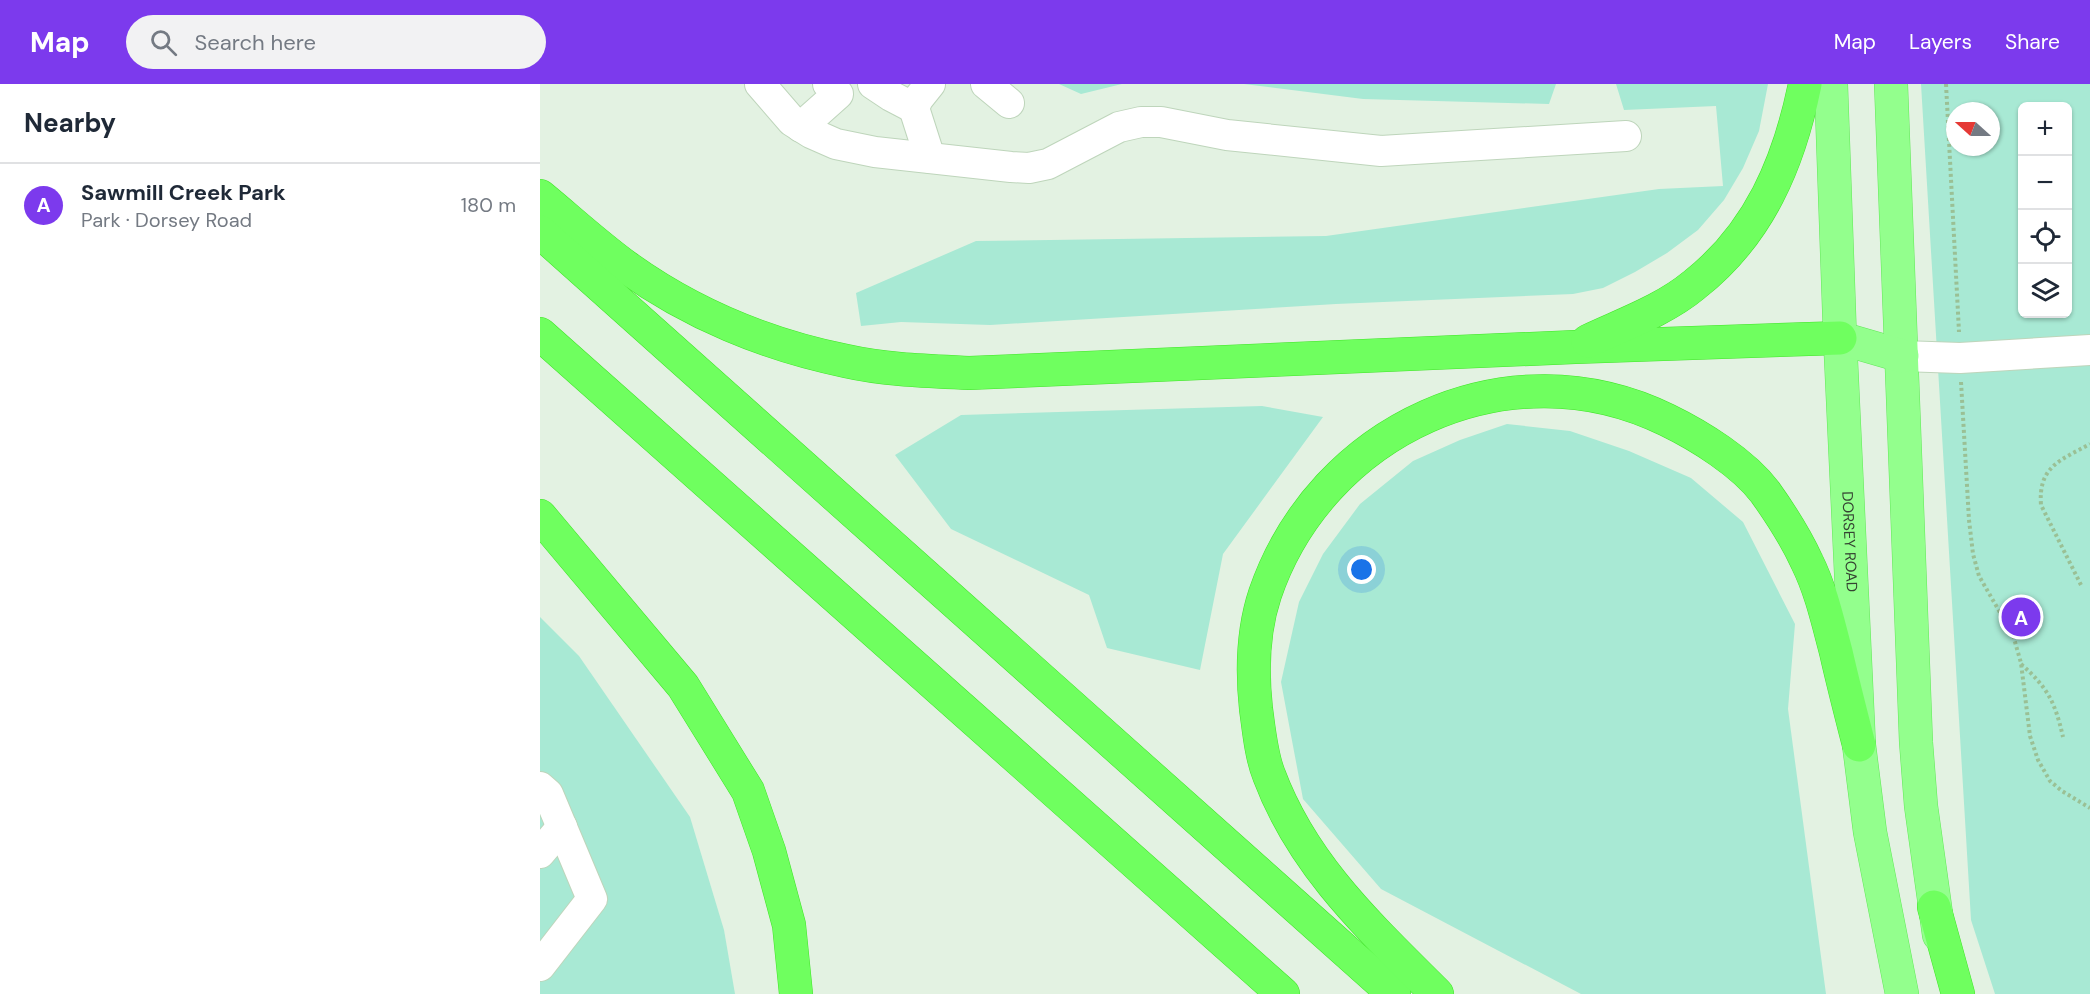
<!DOCTYPE html>
<html lang="en">
<head>
<meta charset="utf-8">
<style>
  body { margin:0; font-family:"DM Sans",sans-serif; background:#f2f2f3; color:#1f2937 }
  .controls { position:absolute; right:18px; top:18px; display:grid; overflow:hidden; border-radius:9px; box-shadow:0 2px 4px #0004 }
  .controls button { width:54px; height:54px; display:grid; place-items:center; padding:0; border:0; border-bottom:2px solid #e0e1e3; background:#fff; color:#1f2937; font:30px sans-serif }
  .compass { position:absolute; left:1406px; top:18px; width:54px; height:54px; border-radius:50%; background:#fff; box-shadow:0 2px 4px #0004; rotate:291deg }
  .you { position:absolute; left:822px; top:486px; width:21px; height:21px; margin:-15px; border:4px solid #fff; border-radius:50%; background:#1a73e8; box-shadow:0 0 0 9px #1a73e833 }
  .badge { display:grid; place-items:center; width:39px; height:39px; border-radius:50%; background:#7c3aed; color:#fff; font-size:20px; font-weight:700 }
  .pin { position:absolute; translate:-50% -50%; border:3px solid #fff; box-shadow:0 2px 6px #0006 }
  .list { margin:0; padding:0; list-style:none }
  h2 { display:flex; justify-content:space-between; align-items:center; height:78px; margin:0; padding:0 24px; font-size:26px }
  h2 small { font-size:20px; font-weight:400; color:#747a83 }
  .list li { display:grid; grid-template-columns:39px 1fr auto; gap:18px; align-items:center; box-sizing:border-box; height:84px; padding:0 24px; border-top:2px solid #e0e1e3 }
  .list b { display:block; font-size:22px; white-space:nowrap }
  .list p { margin:0; font-size:20px; white-space:nowrap; color:#747a83 }
  .list em { font-size:20px; font-style:normal; color:#747a83 }
  .icon { flex:none; width:33px; height:33px; fill:none; stroke:currentColor; stroke-width:2; stroke-linecap:round; stroke-linejoin:round }
  .map { position:relative; flex:none; width:1550px; height:910px; overflow:hidden }
  header { display:flex; align-items:center; gap:36px; box-sizing:border-box; height:84px; padding:0 30px; background:#7c3aed; color:#fff }
  header strong { font-size:28px }
  nav { display:flex; gap:33px; margin-inline-start:auto; font-size:21px }
  .search { width:420px; height:54px; background:#f2f2f3; display:flex; align-items:center; gap:15px; box-sizing:border-box; padding:0 21px; border-radius:33px; color:#747a83; font-size:22px }
  main { display:flex }
  aside { flex:1; background:#fff }
  .map>svg:first-child { display:block }
  .green { fill:#a8e9d4; fill-rule:evenodd }
  .lines { fill:none; stroke-linecap:round; stroke-linejoin:round }
  .minor-casing { stroke:#bed5bb; stroke-width:32 }
  .major-casing { stroke:#62e859; stroke-width:34 }
  .highway-casing { stroke:#42e32a; stroke-width:34 }
  .path { stroke:#9ac095; stroke-width:4; stroke-dasharray:3 3; stroke-linecap:butt }
  .minor { stroke:#fff; stroke-width:30 }
  .major { stroke:#93ff8d; stroke-width:33 }
  .highway { stroke:#6fff5f; stroke-width:33 }
  .labels { text-anchor:middle; dominant-baseline:central; stroke-width:4.5; stroke-linejoin:round; paint-order:stroke }
  .street-label { font-size:15px; fill:#354332; stroke:#fff }
</style>
</head>
<body>
<header>
<strong>Map</strong>
<div class="search"><svg class="icon" aria-label="search" viewBox="0 0 24 24"><circle cx="10" cy="10" r="6"/><path d="M15 15l6 6"/></svg>Search here</div>
<nav><a>Map</a><a>Layers</a><a>Share</a></nav>
</header>
<main>
<aside>
<h2>Nearby<small></small></h2>
<ul class="list">
<li><span class="badge">A</span><div><b>Sawmill Creek Park</b><p>Park · Dorsey Road</p></div><em>180 m</em></li>
</ul>
</aside>
<div class="map">
<svg width="1550" height="910" viewBox="0 0 1550 910">
  <rect width="100%" height="100%" fill="#e3f2e2"/>
  <!-- green -->
  <g class="green">
    <polygon points="519,0 582,0 541,10"/>
    <polygon points="704,0 1016,0 1009,20 823,15"/>
    <polygon points="1076,0 1228,0 1219,47 1203,84 1184,116 1158,146 1127,169 1095,188 1063,204 1033,210 796,220 450,241 361,238 321,242 316,209 436,157 786,152 1119,105 1183,102 1176,22 1084,26"/>
    <path d="M1381 0H1550V910H1455L1431 836ZM1482 22H1528V230H1482ZM1415 27H1451V63H1415Z"/>
    <polygon points="722,322 783,333 683,470 660,586 567,564 549,511 411,445 355,371 421,331"/>
    <polygon points="967,340 1030,347 1089,367 1151,394 1203,438 1255,540 1248,625 1286,910 1041,910 841,805 763,715 741,598 759,518 783,470 820,420 873,377 920,356"/>
    <polygon points="0,533 39,572 150,733 184,846 195,910 0,910"/>
  </g>
  <g class="lines">
    <defs>
      <g id="minor">
        <polyline points="220,0 252,37 271,49 296,60 335,68 471,83 489,84 508,80 579,43 601,38 621,38 687,51 841,67 1086,52"/>
        <polyline points="333,0 351,12 374,24"/>
        <polyline points="390,0 378,15 374,24 390,74"/>
        <polyline points="446,0 469,19"/>
        <polyline points="261,43 298,10 288,0"/>
        <polyline points="1362,272 1420,274 1550,266"/>
        <polyline points="0,703 8,710 52,815 0,882"/>
        <polyline points="0,769 22,743"/>
      </g>
      <g id="major">
        <path id="s1" d="M1291 0 1300 254 1319 661 1330 748 1362 910"/>
        <polyline points="1351,0 1376,658 1381,722 1399,851"/>
        <polyline points="1300,254 1362,272"/>
      </g>
      <g id="highway">
        <path d="M0 112C28 135 55 160 85 182 150 229 227 261 306 277 346 286 388 287 429 289L1035 263 1300 254"/>
        <polyline points="0,148 854,910"/>
        <polyline points="0,250 743,910"/>
        <path d="M1048 257C1084 240 1124 226 1154 201 1219 150 1249 79 1265 0"/>
        <polyline points="0,432 143,602 208,707 229,767 249,841 256,910"/>
        <polyline points="1394,823 1418,910"/>
        <path d="M897 910C830 843 763 782 729 691 721 671 719 646 716 625 712 588 713 546 725 510 781 346 968 258 1127 336 1160 352 1203 379 1225 408 1240 429 1256 454 1267 478 1281 506 1288 538 1296 568 1303 599 1311 630 1319 661"/>
      </g>
    </defs>
    <!-- minor casing -->
    <use href="#minor" class="minor-casing"/>
    <!-- major casing -->
    <use href="#major" class="major-casing"/>
    <!-- highway casing -->
    <use href="#highway" class="highway-casing"/>
    <!-- path -->
    <g class="path">
      <polyline points="1406,0 1419,248"/>
      <polyline points="1421,298 1429,436 1433,470 1439,492 1473,551 1481,579 1490,652 1498,676 1510,697 1522,707 1550,724"/>
      <path d="M1541 501 1501 421C1498 382 1521 376 1550 360"/>
      <path d="M1481 580C1508 604 1515 618 1523 653"/>
    </g>
    <!-- minor -->
    <use href="#minor" class="minor"/>
    <!-- major -->
    <use href="#major" class="major"/>
    <!-- highway -->
    <use href="#highway" class="highway"/>
  </g>
  <g class="labels">
    <!-- street labels -->
    <g class="street-label">
      <text stroke="none"><textPath href="#s1" startOffset="458">DORSEY ROAD</textPath></text>
    </g>
  </g>
</svg>
<div class="controls">
<button>+</button>
<button>−</button>
<button><svg class="icon" aria-label="locate" viewBox="0 0 24 24"><circle cx="12" cy="12" r="6"/><path d="M12 2v4M12 18v4M2 12h4M18 12h4"/></svg></button>
<button><svg class="icon" aria-label="layers" viewBox="0 0 24 24"><path d="M12 4l9 5-9 5-9-5zM3 14l9 5 9-5"/></svg></button>
</div>
<svg class="compass" viewBox="-18 -18 36 36"><path d="M0-13l5 13h-10z" fill="#e53935"/><path d="M0 13l5-13h-10z" fill="#747a83"/></svg>
<div class="you"></div>
<div class="pin badge" style="left:1481px;top:533px">A</div>
</div>
</main>
</body>
</html>
